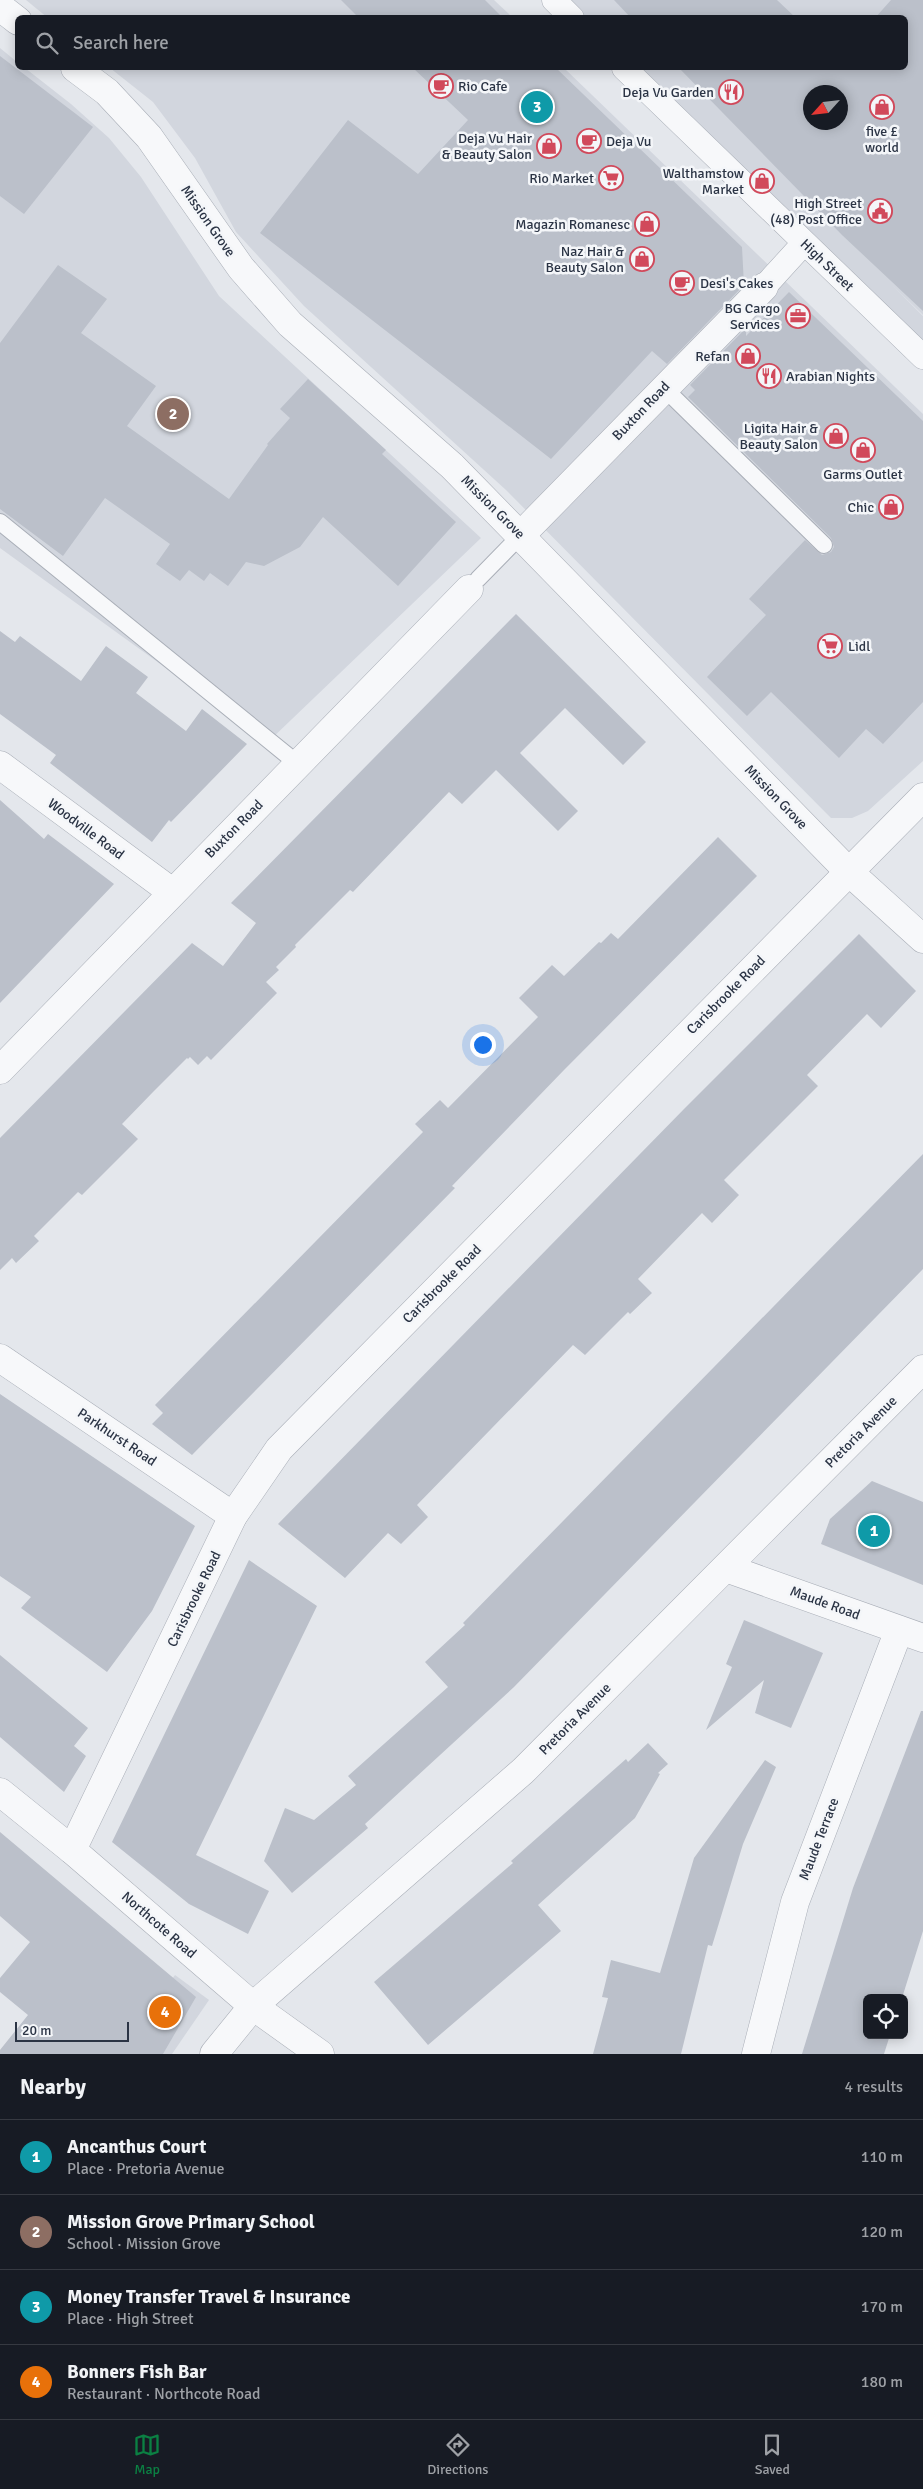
<!DOCTYPE html>
<html lang="en">
<head>
<meta charset="utf-8">
<style>
  body { margin:0; font-family:Signika,sans-serif; background:#20242c; color:#f1f3f6 }
  .controls { position:absolute; right:15px; bottom:15px; display:grid; overflow:hidden; border-radius:8px; box-shadow:0 2px 12px #0003 }
  .controls button { width:45px; height:45px; display:grid; place-items:center; padding:0; border:0; border-bottom:1px solid #363941; background:#171b24; color:#f1f3f6; font:25px sans-serif }
  .compass { position:absolute; left:803px; top:85px; width:45px; height:45px; border-radius:50%; background:#171b24; box-shadow:0 2px 12px #0003; rotate:243deg }
  .scale { position:absolute; left:15px; bottom:12px; width:114px; box-sizing:border-box; padding-left:5px; border:2px solid #2b3445; border-top:0; font-size:14px; line-height:18px; white-space:nowrap; color:#2b3445; -webkit-text-stroke:4px #f4f6f9; paint-order:stroke }
  .you { position:absolute; left:482px; top:1044px; width:18px; height:18px; margin:-12px; border:4px solid #fff; border-radius:50%; background:#1a73e8; box-shadow:0 0 0 8px #1a73e833 }
  .badge { display:grid; place-items:center; width:32px; height:32px; border-radius:50%; background:#0b8043; color:#fff; font-size:16px; font-weight:700 }
  .pin { position:absolute; translate:-50% -50%; border:2px solid #fff; box-shadow:0 1px 5px #0006 }
  .list { margin:0; padding:0; list-style:none }
  h2 { display:flex; justify-content:space-between; align-items:center; height:65px; margin:0; padding:0 20px; font-size:21px }
  h2 small { font-size:16px; font-weight:400; color:#9ea1a6 }
  .list li { display:grid; grid-template-columns:32px 1fr auto; gap:15px; align-items:center; box-sizing:border-box; height:75px; padding:0 20px; border-top:1px solid #363941 }
  .list b { display:block; font-size:19px; white-space:nowrap }
  .list p { margin:0; font-size:16px; white-space:nowrap; color:#9ea1a6 }
  .list em { font-size:16px; font-style:normal; color:#9ea1a6 }
  .icon { flex:none; width:28px; height:28px; fill:none; stroke:currentColor; stroke-width:2; stroke-linecap:round; stroke-linejoin:round }
  .map { position:relative; flex:none; width:923px; height:2054px; overflow:hidden }
  .search { position:absolute; background:#171b24; box-shadow:0 2px 12px #0003; left:15px; right:15px; top:15px; height:55px; display:flex; align-items:center; gap:12px; box-sizing:border-box; padding:0 18px; border-radius:8px; color:#9ea1a6; font-size:19px }
  .sheet { height:365px; background:#171b24 }
  nav { display:flex; justify-content:space-around; align-items:center; box-sizing:border-box; height:70px; border-top:1px solid #363941; background:#171b24; font-size:14px; color:#9ea1a6 }
  nav a { display:grid; justify-items:center; gap:2px }
  nav .on { color:#0b8043 }
  .map>svg:first-child { display:block }
  .built { fill:#d2d6de; fill-rule:evenodd }
  .building { fill:#bbc0ca; fill-rule:evenodd }
  .lines { fill:none; stroke-linecap:round; stroke-linejoin:round }
  .service-casing { stroke:#a9aeb7; stroke-width:18 }
  .pedestrian-casing { stroke:#a9aeb7; stroke-width:25 }
  .minor-casing { stroke:#a9aeb7; stroke-width:29 }
  .service { stroke:#f7f8fa; stroke-width:16 }
  .pedestrian { stroke:#f7f8fa; stroke-width:24 }
  .minor { stroke:#f7f8fa; stroke-width:28 }
  .labels { text-anchor:middle; dominant-baseline:central; stroke-width:5; stroke-linejoin:round; paint-order:stroke }
  .poi-label { font-size:14px; fill:#2b3445; stroke:#f4f6f9; text-anchor:end }
  .street-label { font-size:14px; fill:#2b3445; stroke:#f4f6f9 }
</style>
</head>
<body>
<div class="map">
<svg width="923" height="2054" viewBox="0 0 923 2054">
  <rect width="100%" height="100%" fill="#e4e7ec"/>
  <!-- built -->
  <g class="built">
    <polygon points="26,0 494,0 512,17 48,18"/>
    <path d="M548 0H923V315L893 286 923 316V363L618 68H906V18L567 17ZM810 92H840V122H810Z"/>
    <polygon points="0,48 17,62 18,68 25,68 71,104 109,138 141,177 219,296 481,538 268,742 0,548"/>
    <polygon points="110,68 564,68 923,414 923,761 868,811 852,818 831,818 506,490 304,306 236,232 195,158 153,102"/>
    <polygon points="175,1975 209,2000 172,2054 119,2054"/>
  </g>
  <!-- building -->
  <g class="building">
    <polygon points="341,0 485,0 503,18 359,18"/>
    <polygon points="614,0 777,0 796,18 631,18"/>
    <path d="M891 0H923V311L842 235 679 68H906V18H875ZM810 92H840V122H810Z"/>
    <polygon points="0,56 93,127 24,214 0,196"/>
    <polygon points="413,68 556,68 742,247 744,285 667,364 652,351 551,459 260,233 348,120 418,174 468,120"/>
    <polygon points="58,265 107,299 81,333 156,386 127,426 229,499 268,445 267,444 290,418 280,409 308,379 386,450 382,454 456,522 398,586 323,517 300,547 264,566 246,562 228,586 210,573 204,581 189,570 180,581 156,564 170,544 105,498 63,556 0,509 0,343"/>
    <polygon points="789,292 923,421 923,702 883,744 866,729 839,758 771,692 747,716 707,677 766,615 749,599 805,540 822,555 831,552 834,547 831,538 688,397 695,390 690,385 746,328 746,336"/>
    <polygon points="516,614 646,742 623,765 565,708 520,753 578,811 558,831 496,770 462,804 449,792 353,892 350,890 295,945 296,947 276,967 279,970 266,982 277,993 211,1060 207,1056 198,1065 190,1057 188,1059 187,1058 154,1091 122,1124 138,1139 82,1195 78,1192 34,1236 39,1241 16,1263 12,1258 0,1270 0,1138 192,943 223,966 256,923 231,903"/>
    <polygon points="0,631 15,642 20,636 81,681 106,646 148,677 136,693 186,731 202,709 247,744 171,822 169,820 152,842 50,763 56,755 0,714"/>
    <polygon points="0,800 44,839 48,834 114,884 0,1003"/>
    <polygon points="718,837 757,876 564,1070 452,1186 455,1188 192,1455 152,1424 163,1413 155,1405 423,1132 415,1124 440,1100 448,1108 538,1017 519,998 552,965 564,976 599,942 601,943 611,933 618,939"/>
    <polygon points="859,934 916,991 881,1028 867,1014 807,1075 818,1086 724,1180 739,1195 712,1223 702,1213 638,1279 652,1293 630,1314 628,1312 585,1355 573,1345 417,1505 428,1517 401,1544 388,1533 345,1578 278,1524 684,1109"/>
    <polygon points="923,1154 923,1269 514,1687 365,1824 368,1828 292,1893 264,1861 285,1808 314,1820 356,1785 348,1776 448,1687 425,1662 465,1625 463,1623"/>
    <polygon points="0,1394 195,1526 152,1611 107,1672 21,1608 31,1597 0,1576"/>
    <polygon points="872,1481 923,1502 923,1585 821,1544 830,1519"/>
    <polygon points="249,1560 317,1606 196,1855 269,1891 248,1934 189,1904 112,1842"/>
    <polygon points="744,1620 823,1653 791,1728 755,1713 764,1680 706,1730 732,1667 726,1664"/>
    <polygon points="0,1655 88,1728 74,1746 86,1756 64,1792 0,1737"/>
    <polygon points="921,1711 923,1711 923,1931 902,1998 867,1998 867,2035 890,2035 884,2054 802,2054 853,1888"/>
    <polygon points="648,1743 668,1764 658,1773 660,1774 635,1818 538,1905 561,1931 428,2045 374,1982 513,1863 511,1861 626,1759 628,1762"/>
    <polygon points="765,1760 776,1767 743,1844 712,1946 708,1945 681,2054 593,2054 608,1998 602,1997 611,1960 660,1973 694,1858"/>
    <polygon points="0,1832 196,1997 163,2054 0,2054 0,2050 28,2015 0,1992 0,1978 30,1942 0,1916"/>
  </g>
  <g class="lines">
    <defs>
      <g id="service">
        <polyline points="664,388 824,545"/>
        <polyline points="0,522 298,764"/>
        <polyline points="478,579 521,535"/>
      </g>
      <g id="pedestrian">
        <polyline points="554,0 572,18"/>
        <polyline points="624,68 923,357"/>
        <polyline points="764,287 804,243"/>
      </g>
      <g id="minor">
        <polyline points="0,7 18,21"/>
        <polyline points="75,68 107,92 149,137 241,268 290,324 452,466 848,871 923,939"/>
        <polyline points="521,535 764,287"/>
        <polyline points="0,765 172,892"/>
        <polyline points="0,1070 469,589"/>
        <polyline points="0,1358 233,1516"/>
        <polyline points="726,1568 923,1638"/>
        <polyline points="0,1792 72,1850 253,2006 320,2054"/>
        <polyline points="72,1850 233,1516 279,1449 923,797"/>
        <polyline points="214,2054 253,2006 523,1771 923,1369"/>
        <polyline points="756,2054 795,1902 899,1630"/>
      </g>
    </defs>
    <!-- service casing -->
    <use href="#service" class="service-casing"/>
    <!-- pedestrian casing -->
    <use href="#pedestrian" class="pedestrian-casing"/>
    <!-- minor casing -->
    <use href="#minor" class="minor-casing"/>
    <!-- service -->
    <use href="#service" class="service"/>
    <!-- pedestrian -->
    <use href="#pedestrian" class="pedestrian"/>
    <!-- minor -->
    <use href="#minor" class="minor"/>
  </g>
  <!-- icons -->
  <defs>
    <symbol id="cafe-ring" viewBox="-11 -11 22 22"><circle r="9.5" fill="#f4f6f9" stroke="#d1495b" stroke-width="1.5"/><path d="M-5.5-4.5H6V0H3Q3 3.5 0 3.5H-2.5Q-5.5 3.5-5.5 0ZM3-3.2v2h1.7v-2ZM-6 4.5H4V6H-6Z" fill="#d1495b"/></symbol>
    <symbol id="restaurant-ring" viewBox="-11 -11 22 22"><circle r="9.5" fill="#f4f6f9" stroke="#d1495b" stroke-width="1.5"/><path d="M-5-6h1v4h1v-4h1v4h1v-4h1v5L-1.5 .5V6h-2V.5L-5-1ZM5-6V6H3V1.5H1.5Q1.5-4 5-6Z" fill="#d1495b"/></symbol>
    <symbol id="shop-ring" viewBox="-11 -11 22 22"><circle r="9.5" fill="#f4f6f9" stroke="#d1495b" stroke-width="1.5"/><path d="M-5-2.5h2.3a2.7 3.5 0 0 1 5.4 0H5L5.5 6h-11ZM-1.5-2.5h3a1.5 2.3 0 0 0-3 0Z" fill="#d1495b"/></symbol>
    <symbol id="supermarket-ring" viewBox="-11 -11 22 22"><circle r="9.5" fill="#f4f6f9" stroke="#d1495b" stroke-width="1.5"/><path d="M-6-5.5h2.5l.6 2H6L4.5 2H-2.5L-4.4-4H-6ZM-1.5 3.2a1.3 1.3 0 1 0 .1 0ZM3 3.2a1.3 1.3 0 1 0 .1 0Z" fill="#d1495b"/></symbol>
    <symbol id="civic-ring" viewBox="-11 -11 22 22"><circle r="9.5" fill="#f4f6f9" stroke="#d1495b" stroke-width="1.5"/><path d="M-.6-6.5H3V-4.5H.6V-3L4-1V1h2V6H-6V1h2V-1L-.6-3ZM-1.2 2.5V6h2.4V2.5Z" fill="#d1495b"/></symbol>
    <symbol id="office-ring" viewBox="-11 -11 22 22"><circle r="9.5" fill="#f4f6f9" stroke="#d1495b" stroke-width="1.5"/><path d="M-6-3h4V-5.5h4V-3h4V5H-6ZM-1-4.5V-3h2v-1.5ZM-6 0V1H6V0Z" fill="#d1495b"/></symbol>
  </defs>
  <g fill-rule="evenodd">
    <use href="#cafe-ring" x="427" y="72" width="28" height="28"/>
    <use href="#restaurant-ring" x="717" y="78" width="28" height="28"/>
    <use href="#shop-ring" x="868" y="93" width="28" height="28"/>
    <use href="#cafe-ring" x="575" y="127" width="28" height="28"/>
    <use href="#shop-ring" x="535" y="132" width="28" height="28"/>
    <use href="#supermarket-ring" x="597" y="164" width="28" height="28"/>
    <use href="#shop-ring" x="748" y="167" width="28" height="28"/>
    <use href="#civic-ring" x="866" y="197" width="28" height="28"/>
    <use href="#shop-ring" x="633" y="210" width="28" height="28"/>
    <use href="#shop-ring" x="628" y="245" width="28" height="28"/>
    <use href="#cafe-ring" x="668" y="269" width="28" height="28"/>
    <use href="#office-ring" x="784" y="302" width="28" height="28"/>
    <use href="#shop-ring" x="734" y="342" width="28" height="28"/>
    <use href="#restaurant-ring" x="755" y="362" width="28" height="28"/>
    <use href="#shop-ring" x="822" y="422" width="28" height="28"/>
    <use href="#shop-ring" x="849" y="436" width="28" height="28"/>
    <use href="#shop-ring" x="877" y="493" width="28" height="28"/>
    <use href="#supermarket-ring" x="816" y="632" width="28" height="28"/>
  </g>
  <g class="labels">
    <!-- poi labels -->
    <g class="poi-label">
      <text x="458" y="86" text-anchor="start">Rio Cafe</text>
      <text x="714" y="92">Deja Vu Garden</text>
      <text x="882" y="131" text-anchor="middle">five £<tspan x="882" dy="16">world</tspan></text>
      <text x="532" y="138">Deja Vu Hair<tspan x="532" dy="16">&amp; Beauty Salon</tspan></text>
      <text x="606" y="141" text-anchor="start">Deja Vu</text>
      <text x="744" y="173">Walthamstow<tspan x="744" dy="16">Market</tspan></text>
      <text x="594" y="178">Rio Market</text>
      <text x="862" y="203">High Street<tspan x="862" dy="16">(48) Post Office</tspan></text>
      <text x="630" y="224">Magazin Romanesc</text>
      <text x="624" y="251">Naz Hair &amp;<tspan x="624" dy="16">Beauty Salon</tspan></text>
      <text x="700" y="283" text-anchor="start">Desi's Cakes</text>
      <text x="780" y="308">BG Cargo<tspan x="780" dy="16">Services</tspan></text>
      <text x="730" y="356">Refan</text>
      <text x="786" y="376" text-anchor="start">Arabian Nights</text>
      <text x="818" y="428">Ligita Hair &amp;<tspan x="818" dy="16">Beauty Salon</tspan></text>
      <text x="863" y="474" text-anchor="middle">Garms Outlet</text>
      <text x="874" y="507">Chic</text>
      <text x="848" y="646" text-anchor="start">Lidl</text>
    </g>
    <!-- street labels -->
    <g class="street-label">
      <text transform="translate(208 221) rotate(55)">Mission Grove</text>
      <text transform="translate(827 265) rotate(44)">High Street</text>
      <text transform="translate(641 411) rotate(-46)">Buxton Road</text>
      <text transform="translate(493 507) rotate(45)">Mission Grove</text>
      <text transform="translate(776 797) rotate(46)">Mission Grove</text>
      <text transform="translate(86 829) rotate(37)">Woodville Road</text>
      <text transform="translate(234 829) rotate(-45)">Buxton Road</text>
      <text transform="translate(726 995) rotate(-45)">Carisbrooke Road</text>
      <text transform="translate(442 1284) rotate(-45)">Carisbrooke Road</text>
      <text transform="translate(861 1432) rotate(-45)">Pretoria Avenue</text>
      <text transform="translate(117 1437) rotate(34)">Parkhurst Road</text>
      <text transform="translate(194 1599) rotate(-64)">Carisbrooke Road</text>
      <text transform="translate(825 1603) rotate(20)">Maude Road</text>
      <text transform="translate(575 1719) rotate(-45)">Pretoria Avenue</text>
      <text transform="translate(819 1839) rotate(-69)">Maude Terrace</text>
      <text transform="translate(159 1925) rotate(41)">Northcote Road</text>
    </g>
  </g>
</svg>
<div class="controls">
<button><svg class="icon" aria-label="locate" viewBox="0 0 24 24"><circle cx="12" cy="12" r="6"/><path d="M12 2v4M12 18v4M2 12h4M18 12h4"/></svg></button>
</div>
<svg class="compass" viewBox="-18 -18 36 36"><path d="M0-13l5 13h-10z" fill="#e53935"/><path d="M0 13l5-13h-10z" fill="#9ea1a6"/></svg>
<div class="scale">20 m</div>
<div class="you"></div>
<div class="pin badge" style="left:874px;top:1531px;background:#0f9aa8">1</div>
<div class="pin badge" style="left:173px;top:414px;background:#8d6e63">2</div>
<div class="pin badge" style="left:537px;top:107px;background:#0f9aa8">3</div>
<div class="pin badge" style="left:165px;top:2012px;background:#e8710a">4</div>
<div class="search"><svg class="icon" aria-label="search" viewBox="0 0 24 24"><circle cx="10" cy="10" r="6"/><path d="M15 15l6 6"/></svg>Search here</div>
</div>
<section class="sheet">
<h2>Nearby<small>4 results</small></h2>
<ul class="list">
<li><span class="badge" style="background:#0f9aa8">1</span><div><b>Ancanthus Court</b><p>Place · Pretoria Avenue</p></div><em>110 m</em></li>
<li><span class="badge" style="background:#8d6e63">2</span><div><b>Mission Grove Primary School</b><p>School · Mission Grove</p></div><em>120 m</em></li>
<li><span class="badge" style="background:#0f9aa8">3</span><div><b>Money Transfer Travel &amp; Insurance</b><p>Place · High Street</p></div><em>170 m</em></li>
<li><span class="badge" style="background:#e8710a">4</span><div><b>Bonners Fish Bar</b><p>Restaurant · Northcote Road</p></div><em>180 m</em></li>
</ul>
</section>
<nav>
<a class="on"><svg class="icon" aria-label="map" viewBox="0 0 24 24"><path d="M3 6l6-2 6 2 6-2v14l-6 2-6-2-6 2zM9 4v14M15 6v14"/></svg>Map</a>
<a><svg class="icon" aria-label="directions" viewBox="0 0 24 24"><path d="M12 3l9 9-9 9-9-9zM9 14v-3h6M13 9l2 2-2 2"/></svg>Directions</a>
<a><svg class="icon" aria-label="saved" viewBox="0 0 24 24"><path d="M7 4h10v16l-5-4-5 4z"/></svg>Saved</a>
</nav>
</body>
</html>
